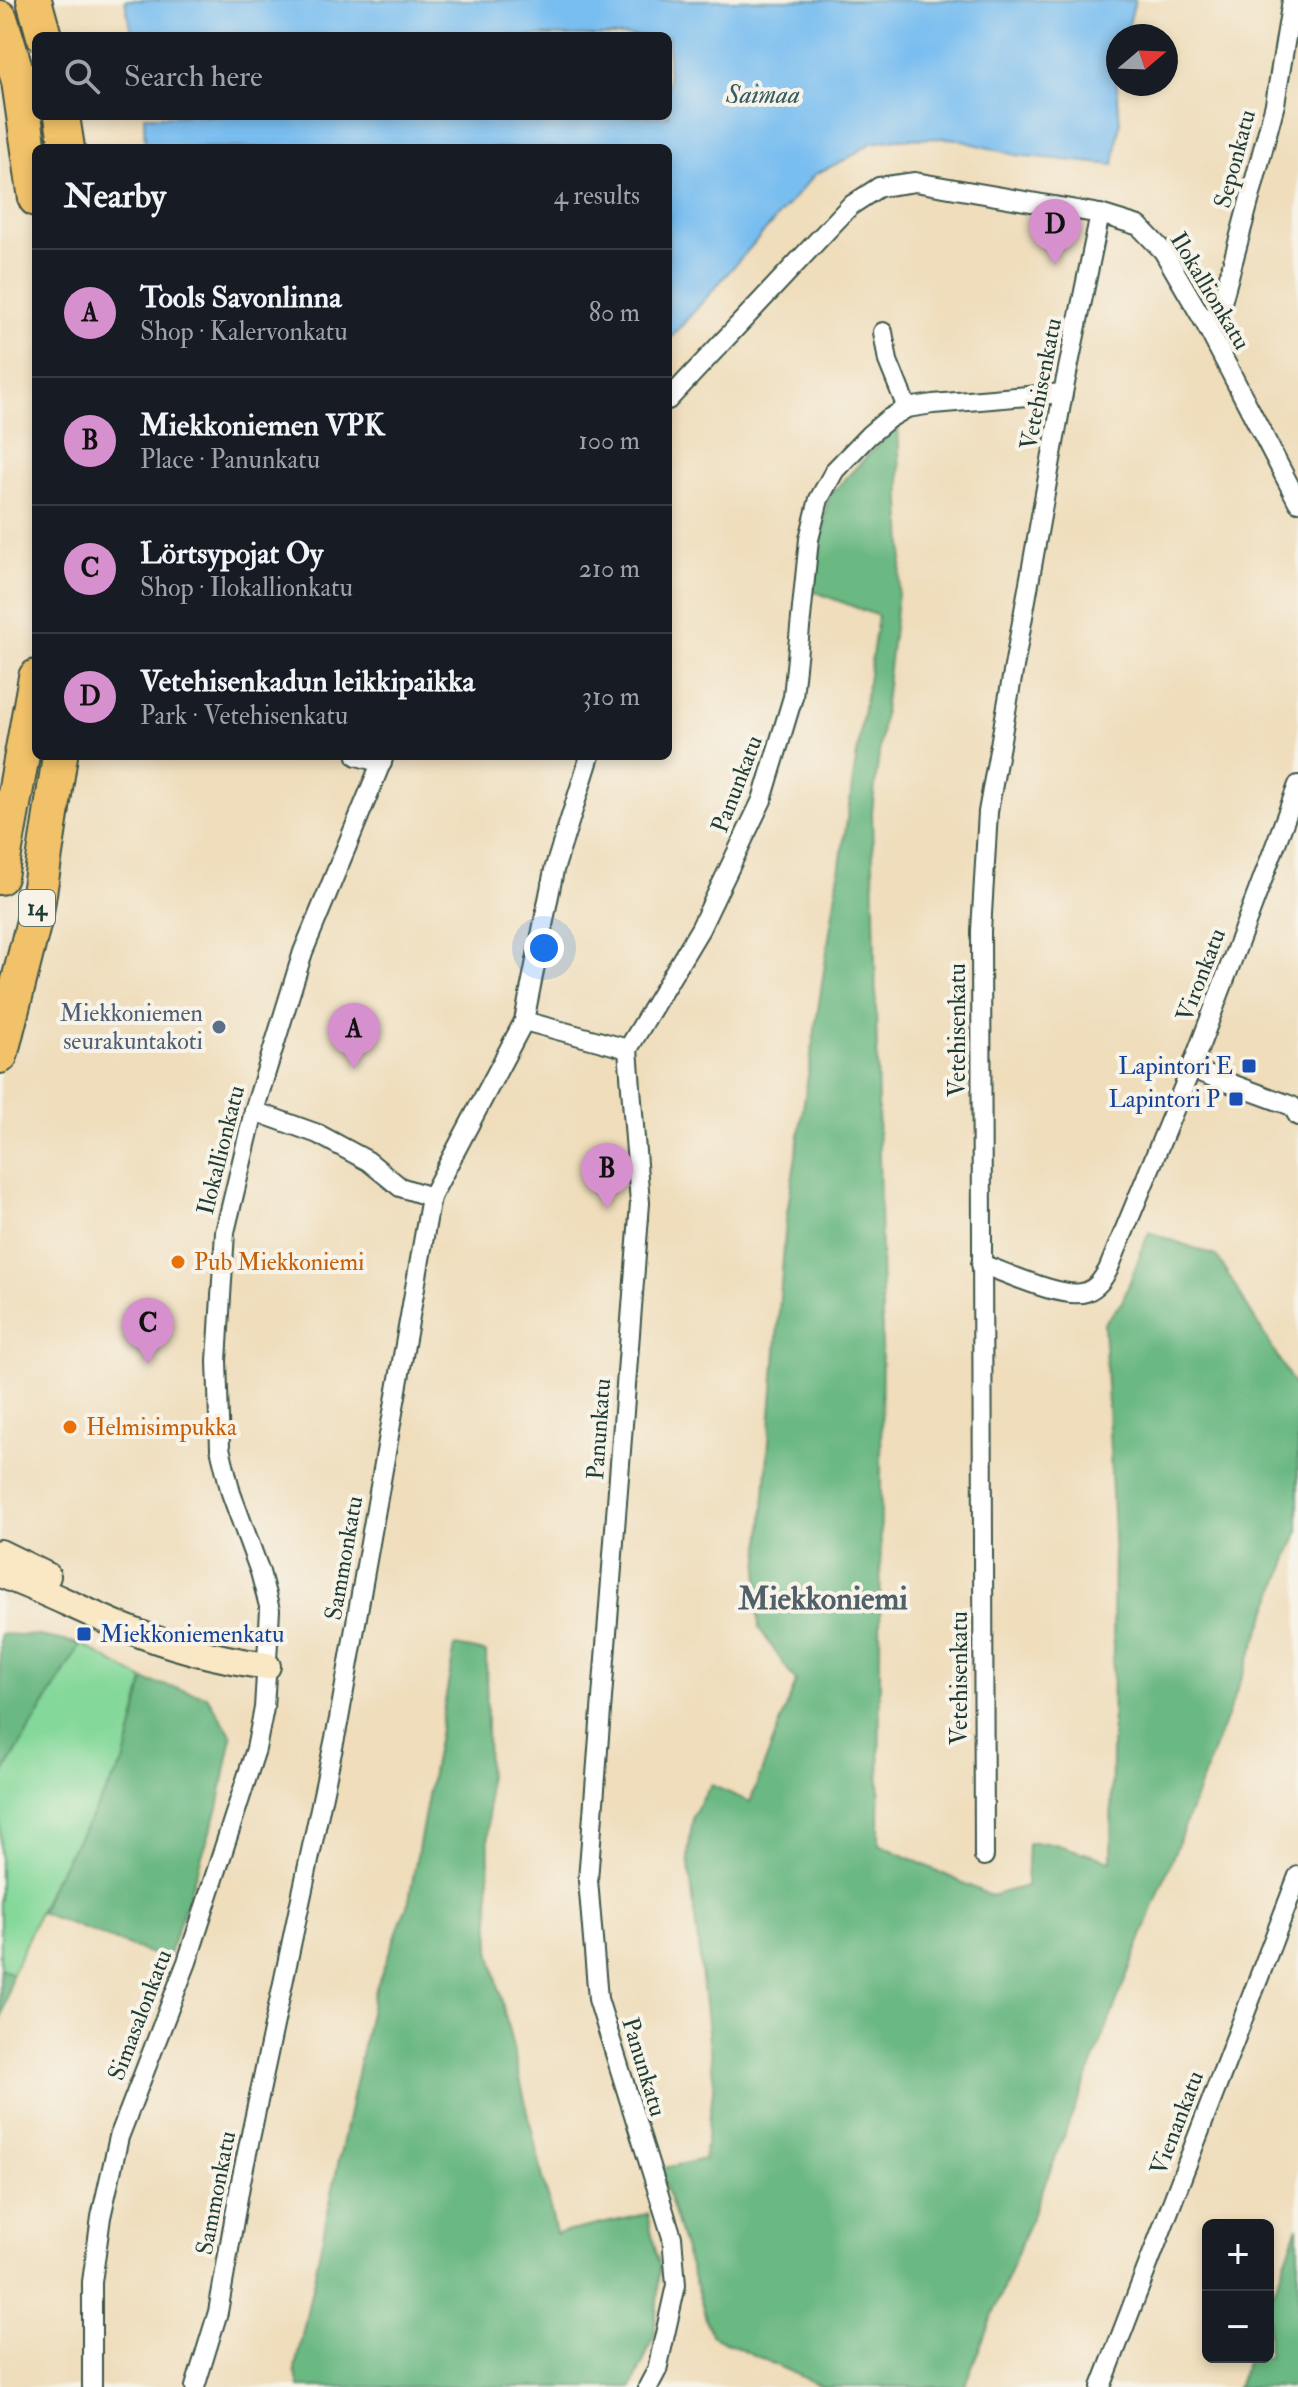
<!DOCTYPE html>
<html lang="en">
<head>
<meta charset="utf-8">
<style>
  body { margin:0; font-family:"IM FELL Double Pica",serif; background:#20242c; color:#f1f3f6 }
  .controls { position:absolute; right:24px; bottom:24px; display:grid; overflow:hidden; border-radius:12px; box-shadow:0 4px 12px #0003 }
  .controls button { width:72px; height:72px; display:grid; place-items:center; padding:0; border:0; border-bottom:2px solid #363941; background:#171b24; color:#f1f3f6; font:40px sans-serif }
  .compass { position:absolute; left:1106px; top:24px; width:72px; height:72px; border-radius:50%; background:#171b24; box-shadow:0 4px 12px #0003; rotate:71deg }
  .you { position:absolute; left:544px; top:948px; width:28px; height:28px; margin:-20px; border:6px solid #fff; border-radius:50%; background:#1a73e8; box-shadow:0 0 0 12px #1a73e833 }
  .badge { display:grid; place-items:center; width:52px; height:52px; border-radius:50%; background:#d690ce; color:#111; font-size:26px; font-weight:700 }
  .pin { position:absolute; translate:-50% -66px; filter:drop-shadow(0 2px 4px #0008) }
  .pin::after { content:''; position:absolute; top:42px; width:28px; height:24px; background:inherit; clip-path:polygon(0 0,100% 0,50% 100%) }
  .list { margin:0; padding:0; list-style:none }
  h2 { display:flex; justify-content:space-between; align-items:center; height:104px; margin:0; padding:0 32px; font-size:34px }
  h2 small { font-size:26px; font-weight:400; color:#9ea1a6 }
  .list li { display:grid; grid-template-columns:52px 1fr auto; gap:24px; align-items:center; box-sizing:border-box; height:128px; padding:0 32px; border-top:2px solid #363941 }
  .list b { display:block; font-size:30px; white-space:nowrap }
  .list p { margin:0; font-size:26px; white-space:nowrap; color:#9ea1a6 }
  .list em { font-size:26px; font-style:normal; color:#9ea1a6 }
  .icon { flex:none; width:44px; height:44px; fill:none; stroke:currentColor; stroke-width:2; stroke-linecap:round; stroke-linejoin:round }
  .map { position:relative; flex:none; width:1298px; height:2387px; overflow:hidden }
  .search { position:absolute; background:#171b24; box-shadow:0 4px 12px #0003; left:32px; top:32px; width:640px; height:88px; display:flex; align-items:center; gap:20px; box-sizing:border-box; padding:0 28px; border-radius:12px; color:#9ea1a6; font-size:30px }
  .panel { position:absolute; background:#171b24; box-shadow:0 4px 12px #0003; left:32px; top:144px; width:640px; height:616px; border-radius:12px }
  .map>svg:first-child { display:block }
  .green { fill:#84d89a; stroke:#528a67; stroke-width:2 }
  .forest { fill:#6bb882; stroke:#457a5b; stroke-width:2 }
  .water { fill:#79bef0; stroke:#4c7e92; stroke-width:2 }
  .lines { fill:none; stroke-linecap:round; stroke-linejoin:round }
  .street-casing { stroke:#3e5548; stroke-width:22 }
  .secondary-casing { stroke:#3e5548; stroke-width:30 }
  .highway-casing { stroke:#3e5548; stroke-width:38 }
  .street { stroke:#fff; stroke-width:18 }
  .secondary { stroke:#fae7c3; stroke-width:26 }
  .highway { stroke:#f2c26a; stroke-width:34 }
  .service-dot { fill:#5c6f8a; stroke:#f7f3e8; stroke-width:3 }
  .transit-dot { fill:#1a4fb4; stroke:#f7f3e8; stroke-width:3 }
  .food-dot { fill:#e8710a; stroke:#f7f3e8; stroke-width:3 }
  .labels { text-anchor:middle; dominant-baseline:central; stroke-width:8; stroke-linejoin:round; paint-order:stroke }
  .shield { fill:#f7f3e8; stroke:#60746a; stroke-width:2 }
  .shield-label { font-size:22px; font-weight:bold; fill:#1f3d34 }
  .street-label { font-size:24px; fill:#1f3d34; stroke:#f7f3e8 }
  .service-label { font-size:24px; fill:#4e5e75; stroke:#f7f3e8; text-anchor:end }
  .transit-label { font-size:24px; fill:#164399; stroke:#f7f3e8; text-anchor:end }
  .food-label { font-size:24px; fill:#c56008; stroke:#f7f3e8; text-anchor:start }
  .water-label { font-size:26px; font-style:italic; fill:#365d63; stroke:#f7f3e8 }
  .district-label { font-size:32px; font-weight:bold; fill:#505f68; stroke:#f7f3e8 }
</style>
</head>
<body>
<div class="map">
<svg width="1298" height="2387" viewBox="0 0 1298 2387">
  <rect width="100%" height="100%" fill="#f7f3e8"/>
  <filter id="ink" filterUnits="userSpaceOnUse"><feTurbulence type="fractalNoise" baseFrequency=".0125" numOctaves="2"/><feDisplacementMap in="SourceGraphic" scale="16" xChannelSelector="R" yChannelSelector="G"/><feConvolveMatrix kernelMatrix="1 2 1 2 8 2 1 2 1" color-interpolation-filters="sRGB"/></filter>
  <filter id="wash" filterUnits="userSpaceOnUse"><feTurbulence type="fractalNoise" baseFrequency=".006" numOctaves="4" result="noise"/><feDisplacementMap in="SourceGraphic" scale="32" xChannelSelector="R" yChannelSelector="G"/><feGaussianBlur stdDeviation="1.8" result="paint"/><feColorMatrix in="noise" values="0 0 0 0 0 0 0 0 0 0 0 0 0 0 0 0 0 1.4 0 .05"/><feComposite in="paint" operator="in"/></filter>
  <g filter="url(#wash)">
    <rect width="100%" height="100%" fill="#efddbb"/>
    <!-- green -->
    <polygon class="green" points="81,1644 144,1680 125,1760 51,1885 12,1974 0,1968 0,1779"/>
    <!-- forest -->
    <g class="forest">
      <polygon points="898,424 903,551 872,812 882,1301 879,1844 991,1896 1026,1886 1028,1843 1051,1843 1111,1861 1114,1536 1104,1323 1122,1302 1149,1232 1217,1256 1298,1391 1298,1532 1102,2040 964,2387 823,2387 711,2335 660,2169 704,2159 714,2084 688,1856 693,1815 711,1785 750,1802 796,1682 759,1628 757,1598 786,1220 878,616 813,591 828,497"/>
      <polygon points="0,1634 39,1636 81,1644 0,1779"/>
      <polygon points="455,1646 486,1652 490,1950 556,2234 647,2214 660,2268 654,2337 632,2387 299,2387 295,2369 374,1993 409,1900"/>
      <polygon points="144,1680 207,1696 232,1736 218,1808 167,1960 41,1913 51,1885 125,1760"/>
      <polygon points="0,1968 12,1974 0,2027"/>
      <polygon points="1298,2227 1298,2387 1237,2387 1248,2357 1268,2357 1268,2306"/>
    </g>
    <!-- water -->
    <polygon class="water" points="125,0 1135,0 1126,36 1118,36 1116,77 1120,123 1114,165 1016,155 951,138 897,139 871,143 847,159 815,174 668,341 668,148 145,148 144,116 668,116 668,36 132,36"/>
  </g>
  <g filter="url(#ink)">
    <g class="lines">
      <defs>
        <g id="street">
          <polyline points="1205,323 1220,310 1275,104 1292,0"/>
          <polyline points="883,332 888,361 907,408"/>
          <polyline points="668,400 850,206 879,187 915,182 1100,214 1139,226 1163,251 1205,323 1298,502"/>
          <polyline points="357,756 382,763"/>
          <polyline points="524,1021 628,1049"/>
          <polyline points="1191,1069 1292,1106 1298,1116"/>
          <polyline points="254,1111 318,1134 368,1161 400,1187 431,1197"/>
          <path d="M981 1264C1005 1272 1063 1300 1086 1292 1097 1288 1102 1280 1108 1270L1191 1069 1298 785"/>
          <polyline points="984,1856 981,931 988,812 1063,393 1100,214"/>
          <polyline points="92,2387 92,2282 101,2217 119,2137 187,1962 256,1749 264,1708 270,1610 260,1572 231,1493 220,1448 217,1361 225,1232 254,1111 303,952 384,756"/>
          <polyline points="195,2387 218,2312 240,2186 339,1719 431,1197 524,1021 554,870 590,756"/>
          <polyline points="648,2387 657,2370 676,2285 672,2237 598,1999 588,1880 640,1203 628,1049 700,929 762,800 793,697 809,539 819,499 835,470 869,435 888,419 907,408 933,404 1063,393"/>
          <polyline points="1101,2387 1298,1876"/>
        </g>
        <g id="secondary">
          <polyline points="0,1553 47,1576"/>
          <path d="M0 1574C43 1590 83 1611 125 1628 171 1647 218 1659 267 1666"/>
        </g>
        <g id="highway">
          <polyline points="34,0 44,36"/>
          <polyline points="0,18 19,81 36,199"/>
          <polyline points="62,116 67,148"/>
          <polyline points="0,877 36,677"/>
          <polyline points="0,1056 36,913 60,756"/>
        </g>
      </defs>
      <!-- street casing -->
      <use href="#street" class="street-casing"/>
      <!-- secondary casing -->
      <use href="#secondary" class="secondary-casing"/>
      <!-- highway casing -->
      <use href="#highway" class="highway-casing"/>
      <!-- street -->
      <use href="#street" class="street"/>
      <!-- secondary -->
      <use href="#secondary" class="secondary"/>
      <!-- highway -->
      <use href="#highway" class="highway"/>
    </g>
  </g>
  <!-- markers -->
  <circle class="service-dot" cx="219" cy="1027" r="8"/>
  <g class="transit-dot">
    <rect x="1241" y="1058" width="16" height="16" rx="4"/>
    <rect x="1228" y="1091" width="16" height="16" rx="4"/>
    <rect x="76" y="1626" width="16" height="16" rx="4"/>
  </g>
  <g class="food-dot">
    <circle cx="178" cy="1262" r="8"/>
    <circle cx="70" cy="1427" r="8"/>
  </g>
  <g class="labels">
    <!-- shield labels -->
    <rect class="shield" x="19" y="890" width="36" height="36" rx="6"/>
    <g class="shield-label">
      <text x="37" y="908">14</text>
    </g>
    <!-- street labels -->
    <g class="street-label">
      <text transform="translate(1235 159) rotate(-75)">Seponkatu</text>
      <text transform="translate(1210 291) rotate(59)">Ilokallionkatu</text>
      <text transform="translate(1041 384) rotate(-79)">Vetehisenkatu</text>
      <text transform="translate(737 784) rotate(-69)">Panunkatu</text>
      <text transform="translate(1201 975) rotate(-69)">Vironkatu</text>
      <text transform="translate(957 1030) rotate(-90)">Vetehisenkatu</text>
      <text transform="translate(221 1150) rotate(-76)">Ilokallionkatu</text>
      <text transform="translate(599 1429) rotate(-86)">Panunkatu</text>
      <text transform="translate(344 1558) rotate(-80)">Sammonkatu</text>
      <text transform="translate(959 1678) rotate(-90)">Vetehisenkatu</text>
      <text transform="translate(140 2015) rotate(-69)">Simasalonkatu</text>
      <text transform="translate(644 2067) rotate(73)">Panunkatu</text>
      <text transform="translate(1177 2123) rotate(-69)">Vienankatu</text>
      <text transform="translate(216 2193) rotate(-79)">Sammonkatu</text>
    </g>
    <!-- service labels -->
    <g class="service-label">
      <text x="203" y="1013">Miekkoniemen<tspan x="203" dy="28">seurakuntakoti</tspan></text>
    </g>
    <!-- transit labels -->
    <g class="transit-label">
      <text x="1233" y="1066">Lapintori E</text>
      <text x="1220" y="1099">Lapintori P</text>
      <text x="100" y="1634" text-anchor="start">Miekkoniemenkatu</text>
    </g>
    <!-- food labels -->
    <g class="food-label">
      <text x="194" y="1262">Pub Miekkoniemi</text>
      <text x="86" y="1427">Helmisimpukka</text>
    </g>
    <!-- water labels -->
    <g class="water-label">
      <text x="763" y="95">Saimaa</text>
    </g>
    <!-- district labels -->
    <g class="district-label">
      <text x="823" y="1599">Miekkoniemi</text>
    </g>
  </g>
</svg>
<div class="controls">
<button>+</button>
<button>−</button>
</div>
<svg class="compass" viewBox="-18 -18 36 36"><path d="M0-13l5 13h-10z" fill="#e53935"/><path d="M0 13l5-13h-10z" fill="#9ea1a6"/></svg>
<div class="you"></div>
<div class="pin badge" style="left:354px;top:1069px">A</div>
<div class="pin badge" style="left:607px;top:1209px">B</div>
<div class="pin badge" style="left:148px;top:1364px">C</div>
<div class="pin badge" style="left:1055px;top:265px">D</div>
<div class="search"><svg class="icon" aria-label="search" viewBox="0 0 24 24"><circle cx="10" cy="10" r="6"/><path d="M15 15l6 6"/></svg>Search here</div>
<section class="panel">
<h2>Nearby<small>4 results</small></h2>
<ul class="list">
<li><span class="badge">A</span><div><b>Tools Savonlinna</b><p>Shop · Kalervonkatu</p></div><em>80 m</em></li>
<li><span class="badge">B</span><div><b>Miekkoniemen VPK</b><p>Place · Panunkatu</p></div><em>100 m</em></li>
<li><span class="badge">C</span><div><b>Lörtsypojat Oy</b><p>Shop · Ilokallionkatu</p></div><em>210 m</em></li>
<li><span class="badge">D</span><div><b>Vetehisenkadun leikkipaikka</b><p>Park · Vetehisenkatu</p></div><em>310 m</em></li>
</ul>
</section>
</div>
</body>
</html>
